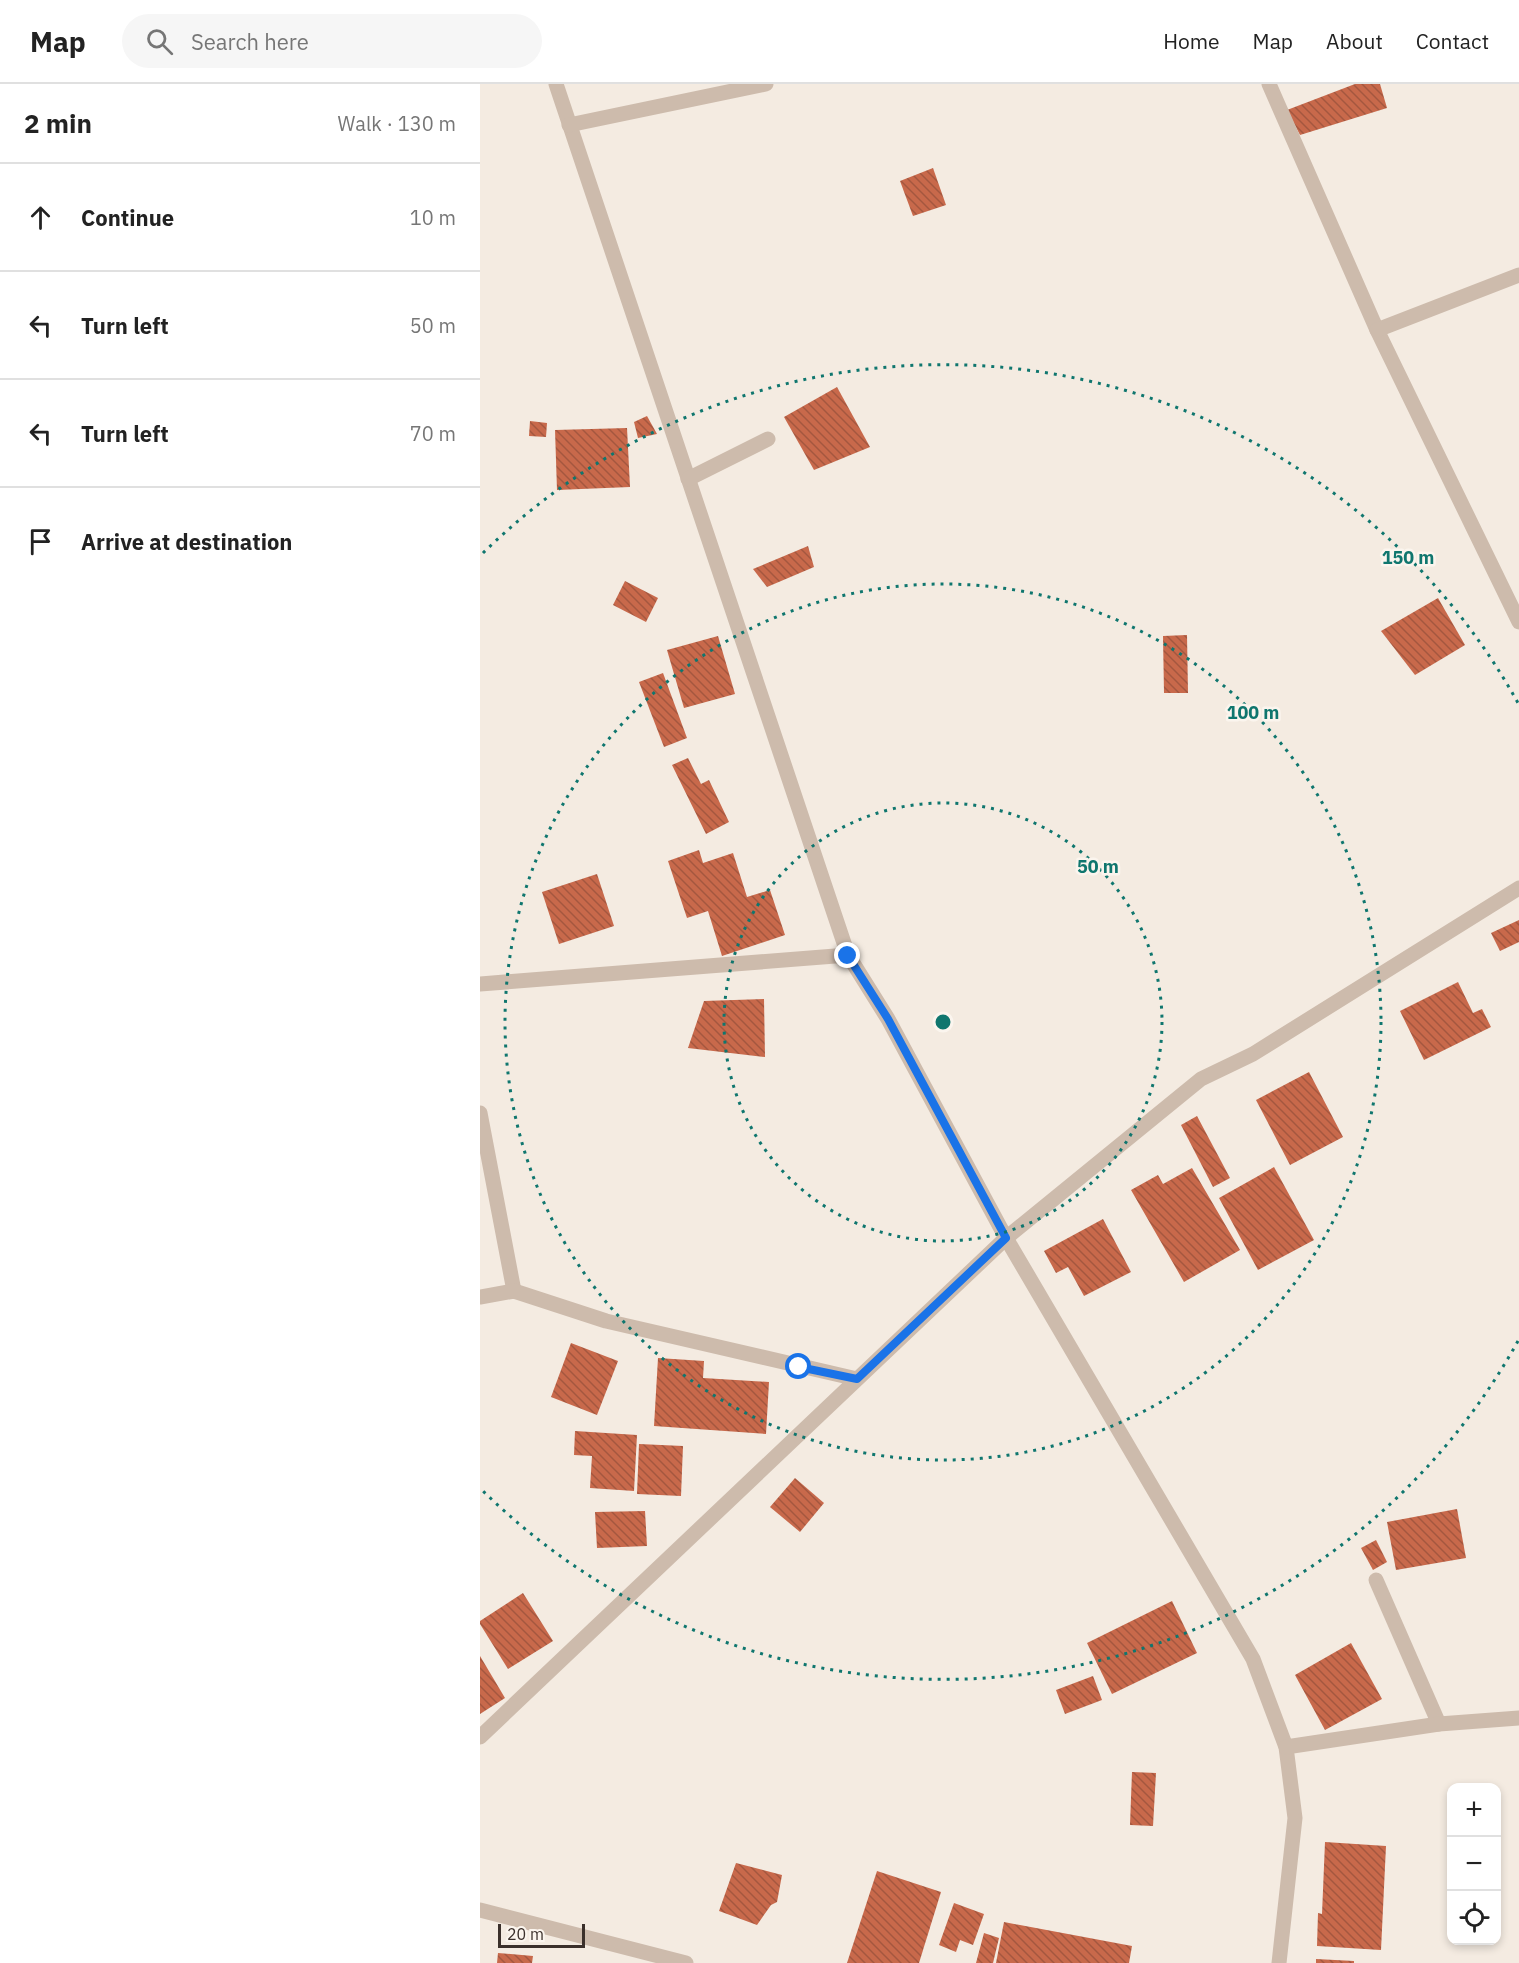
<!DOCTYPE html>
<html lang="en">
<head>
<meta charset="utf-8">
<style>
  body { margin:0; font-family:"IBM Plex Sans",sans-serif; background:#f6f6f6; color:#222 }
  .controls { position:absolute; right:18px; bottom:18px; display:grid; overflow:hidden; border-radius:12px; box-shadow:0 3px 9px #0003 }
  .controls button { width:54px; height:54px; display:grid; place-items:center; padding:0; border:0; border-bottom:2px solid #e0e0e0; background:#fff; color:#222; font:30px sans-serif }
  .scale { position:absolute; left:18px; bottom:15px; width:87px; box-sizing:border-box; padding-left:6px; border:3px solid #3b302b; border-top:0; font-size:16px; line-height:21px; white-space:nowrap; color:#3b302b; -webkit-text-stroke:4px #fbf5ee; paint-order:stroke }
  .stop { position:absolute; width:18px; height:18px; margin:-14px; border:4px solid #1a73e8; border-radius:50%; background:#fff }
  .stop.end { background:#1a73e8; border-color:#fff; box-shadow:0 2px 6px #0008 }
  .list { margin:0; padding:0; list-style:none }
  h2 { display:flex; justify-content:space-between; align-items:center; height:78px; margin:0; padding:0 24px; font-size:26px }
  h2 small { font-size:20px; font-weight:400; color:#767676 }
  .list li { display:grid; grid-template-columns:39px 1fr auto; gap:18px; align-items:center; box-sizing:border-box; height:108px; padding:0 24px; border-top:2px solid #e0e0e0 }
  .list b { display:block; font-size:22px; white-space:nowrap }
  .list em { font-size:20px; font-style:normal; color:#767676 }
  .icon { flex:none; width:33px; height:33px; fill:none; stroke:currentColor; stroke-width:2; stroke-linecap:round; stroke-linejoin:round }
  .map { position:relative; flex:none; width:1039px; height:1879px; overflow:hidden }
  header { display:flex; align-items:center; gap:36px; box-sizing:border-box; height:84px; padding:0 30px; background:#fff; border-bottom:2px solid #e0e0e0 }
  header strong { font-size:28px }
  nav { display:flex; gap:33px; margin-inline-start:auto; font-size:21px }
  .search { width:420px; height:54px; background:#f6f6f6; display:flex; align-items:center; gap:15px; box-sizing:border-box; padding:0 21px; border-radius:33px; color:#767676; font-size:22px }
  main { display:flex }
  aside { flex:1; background:#fff }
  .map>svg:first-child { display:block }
  .building { fill:url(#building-back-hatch) }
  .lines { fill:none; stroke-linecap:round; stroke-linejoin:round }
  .minor { stroke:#cdbbac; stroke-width:15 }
  .tertiary { stroke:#cdbbac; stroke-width:15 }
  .route { stroke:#1a73e8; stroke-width:8 }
  .ring { fill:none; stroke:#0f766e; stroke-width:3; stroke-dasharray:3 6 }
  .centre { fill:#0f766e; stroke:#fbf5ee; stroke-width:3 }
  .ring-label { font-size:18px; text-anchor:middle; font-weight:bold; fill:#0f766e; stroke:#fbf5ee; stroke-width:5; stroke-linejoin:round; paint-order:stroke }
</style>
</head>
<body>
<header>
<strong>Map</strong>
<div class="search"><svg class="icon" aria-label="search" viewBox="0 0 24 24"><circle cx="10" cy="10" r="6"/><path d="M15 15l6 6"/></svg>Search here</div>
<nav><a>Home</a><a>Map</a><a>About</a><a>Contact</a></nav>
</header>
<main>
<aside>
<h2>2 min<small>Walk · 130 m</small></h2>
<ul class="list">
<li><svg class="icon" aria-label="ahead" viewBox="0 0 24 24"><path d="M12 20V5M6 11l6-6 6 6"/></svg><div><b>Continue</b></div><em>10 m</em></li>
<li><svg class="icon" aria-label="left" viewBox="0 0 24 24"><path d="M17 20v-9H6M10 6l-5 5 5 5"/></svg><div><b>Turn left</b></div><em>50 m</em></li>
<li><svg class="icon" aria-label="left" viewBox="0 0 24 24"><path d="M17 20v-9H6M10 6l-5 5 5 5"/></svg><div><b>Turn left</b></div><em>70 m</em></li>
<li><svg class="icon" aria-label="arrive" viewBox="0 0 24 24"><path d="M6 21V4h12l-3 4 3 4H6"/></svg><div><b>Arrive at destination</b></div></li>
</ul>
</aside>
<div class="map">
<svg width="1039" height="1879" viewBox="0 0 1039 1879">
  <defs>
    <pattern id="building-back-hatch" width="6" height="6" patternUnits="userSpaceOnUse" patternTransform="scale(1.5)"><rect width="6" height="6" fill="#c8694b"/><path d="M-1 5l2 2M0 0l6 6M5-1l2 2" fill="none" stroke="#a4573f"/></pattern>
  </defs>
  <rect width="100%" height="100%" fill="#f4ebe1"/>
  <!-- building -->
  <g class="building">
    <polygon points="875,0 900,0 907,24 820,51 807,26"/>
    <polygon points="453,84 466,121 433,132 420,97"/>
    <polygon points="357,303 390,363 334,386 304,333"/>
    <polygon points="167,332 177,350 158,354 154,338"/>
    <polygon points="50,337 67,339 66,353 49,352"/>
    <polygon points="147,344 150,403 77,406 75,346"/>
    <polygon points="328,462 334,483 287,503 273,485"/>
    <polygon points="145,497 178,514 166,538 133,521"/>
    <polygon points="958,514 985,561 935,591 901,547"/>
    <polygon points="707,551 708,609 684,609 683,552"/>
    <polygon points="238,552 255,610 204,624 187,566"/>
    <polygon points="183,589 207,654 184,663 159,598"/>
    <polygon points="208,674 221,700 229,696 249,738 226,750 192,681"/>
    <polygon points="219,766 223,779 253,769 267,813 290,806 305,851 242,872 228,827 207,834 188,777"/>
    <polygon points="117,790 134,842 79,860 62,808"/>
    <polygon points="1039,836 1039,858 1020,867 1011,849"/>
    <polygon points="978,898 993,929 1002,925 1011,943 944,976 920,927"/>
    <polygon points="284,915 285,973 208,964 224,917"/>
    <polygon points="829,988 863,1053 810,1081 776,1016"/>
    <polygon points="717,1032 750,1094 733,1103 701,1041"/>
    <polygon points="794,1083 834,1156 778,1186 739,1114"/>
    <polygon points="712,1084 760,1166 704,1198 651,1106 678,1091 683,1100"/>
    <polygon points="623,1135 651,1188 604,1212 588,1183 576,1189 564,1167"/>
    <polygon points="91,1259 138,1277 117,1331 71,1313"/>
    <polygon points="178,1274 224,1277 223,1294 289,1298 286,1350 174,1342"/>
    <polygon points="95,1347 157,1351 154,1407 110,1404 112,1372 94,1371"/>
    <polygon points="159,1360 203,1362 201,1412 157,1410"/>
    <polygon points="315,1394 344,1419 320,1448 290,1423"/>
    <polygon points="977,1425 986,1474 916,1486 907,1438"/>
    <polygon points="165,1427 167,1462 117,1464 115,1428"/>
    <polygon points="896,1456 907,1478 893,1486 881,1464"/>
    <polygon points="43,1509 73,1557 28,1585 0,1540 0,1537"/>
    <polygon points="692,1517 717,1569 632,1610 607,1559"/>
    <polygon points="871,1559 902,1615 845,1646 815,1591"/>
    <polygon points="0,1572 25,1614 0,1630"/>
    <polygon points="613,1592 622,1616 585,1630 576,1606"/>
    <polygon points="652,1688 676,1689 673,1742 650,1741"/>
    <polygon points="845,1758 906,1762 901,1866 837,1862 838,1829 842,1830"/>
    <polygon points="256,1779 302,1791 297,1818 291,1821 277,1841 239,1827"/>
    <polygon points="397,1787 461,1808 439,1879 367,1879"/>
    <polygon points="474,1819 504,1830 493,1861 480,1856 476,1868 459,1861"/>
    <polygon points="524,1838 652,1862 649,1879 516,1879"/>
    <polygon points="504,1849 519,1854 513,1879 496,1879"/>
    <polygon points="18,1869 53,1872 52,1879 17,1879"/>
    <polygon points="836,1875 874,1877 874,1879 836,1879"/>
  </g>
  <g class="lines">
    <!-- minor -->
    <g class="minor">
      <polyline points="76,0 368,871"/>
      <polyline points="789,0 897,246 1039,538"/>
      <polyline points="89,41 286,0"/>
      <polyline points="897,246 1039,191"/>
      <polyline points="208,395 288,355"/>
      <polyline points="0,900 368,871 408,935 526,1154 773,1575 806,1663 815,1734 799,1879"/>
      <polyline points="0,1029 34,1207"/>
      <polyline points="0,1213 34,1207 126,1237 377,1295"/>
      <polyline points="896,1496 959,1640"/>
      <polyline points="0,1653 526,1154 721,995 773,970 1039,804"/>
      <polyline points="806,1663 959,1640 1039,1634"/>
    </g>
    <!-- tertiary -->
    <polyline class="tertiary" points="0,1826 206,1879"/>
  </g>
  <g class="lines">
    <!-- route -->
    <polyline class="route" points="319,1283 377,1295 526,1154 408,935 368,872"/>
  </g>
  <!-- distance rings -->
  <g class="ring">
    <circle cx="463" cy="938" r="219"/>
    <circle cx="463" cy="938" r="438"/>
    <path d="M1038 1257A657 657 0 0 1 3 1407M3 469A657 657 0 0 1 1038 619"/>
  </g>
  <circle cx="463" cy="938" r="9" class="centre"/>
  <g class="ring-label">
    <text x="928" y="480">150 m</text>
    <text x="773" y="635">100 m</text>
    <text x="618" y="789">50 m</text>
  </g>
</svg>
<div class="controls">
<button>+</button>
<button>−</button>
<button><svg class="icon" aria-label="locate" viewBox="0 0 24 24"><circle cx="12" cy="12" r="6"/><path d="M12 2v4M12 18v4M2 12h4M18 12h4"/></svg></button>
</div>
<div class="scale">20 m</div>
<div class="stop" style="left:319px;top:1283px"></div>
<div class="stop end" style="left:368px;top:872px"></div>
</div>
</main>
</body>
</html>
